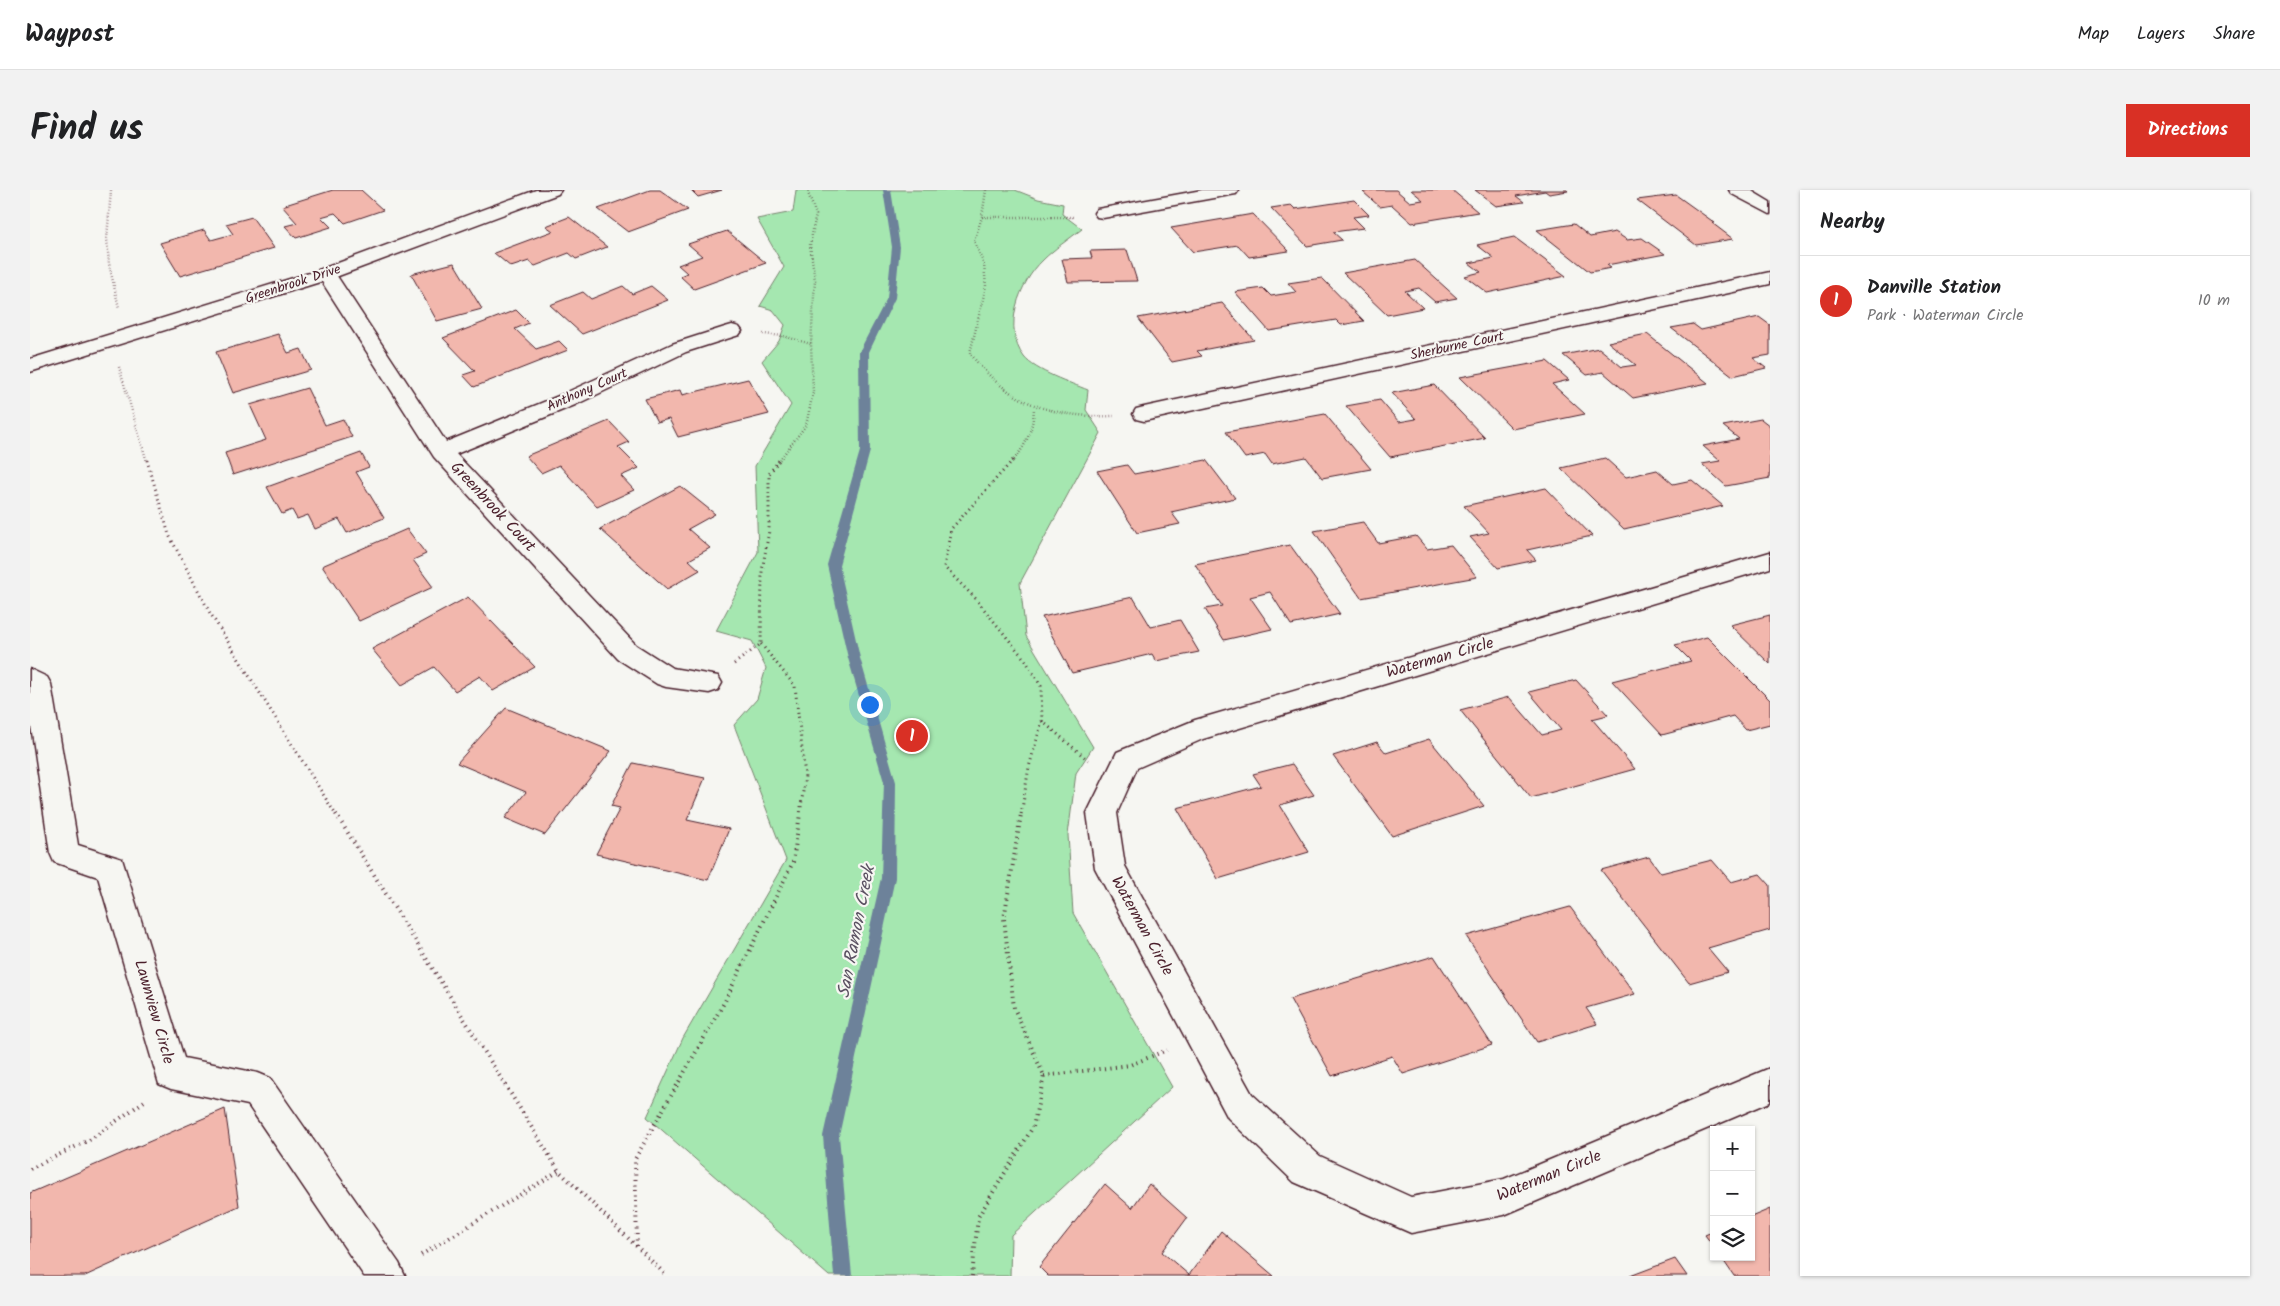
<!DOCTYPE html>
<html lang="en">
<head>
<meta charset="utf-8">
<style>
  body { margin:0; font-family:Kalam,sans-serif; background:#f2f2f2; color:#202124 }
  .controls { position:absolute; right:15px; bottom:15px; display:grid; overflow:hidden; border-radius:0px; box-shadow:0 1px 4px #0004 }
  .controls button { width:45px; height:45px; display:grid; place-items:center; padding:0; border:0; border-bottom:1px solid #e0e0e0; background:#fff; color:#202124; font:25px sans-serif }
  .you { position:absolute; left:839px; top:514px; width:18px; height:18px; margin:-12px; border:4px solid #fff; border-radius:50%; background:#1a73e8; box-shadow:0 0 0 8px #1a73e833 }
  .badge { display:grid; place-items:center; width:32px; height:32px; border-radius:50%; background:#d93025; color:#fff; font-size:16px; font-weight:700 }
  .pin { position:absolute; translate:-50% -50%; border:2px solid #fff; box-shadow:0 1px 5px #0006 }
  .list { margin:0; padding:0; list-style:none }
  h2 { display:flex; justify-content:space-between; align-items:center; height:65px; margin:0; padding:0 20px; font-size:21px }
  h2 small { font-size:16px; font-weight:400; color:#757577 }
  .list li { display:grid; grid-template-columns:32px 1fr auto; gap:15px; align-items:center; box-sizing:border-box; height:90px; padding:0 20px; border-top:1px solid #e0e0e0 }
  .list b { display:block; font-size:19px; white-space:nowrap }
  .list p { margin:0; font-size:16px; white-space:nowrap; color:#757577 }
  .list em { font-size:16px; font-style:normal; color:#757577 }
  .icon { flex:none; width:28px; height:28px; fill:none; stroke:currentColor; stroke-width:2; stroke-linecap:round; stroke-linejoin:round }
  .map { position:relative; flex:none; width:1740px; height:1086px; overflow:hidden; border-radius:0px }
  header { display:flex; align-items:center; gap:30px; box-sizing:border-box; height:70px; padding:0 25px; background:#fff; border-bottom:1px solid #e0e0e0 }
  header strong { font-size:24px }
  nav { display:flex; gap:28px; margin-inline-start:auto; font-size:18px }
  .intro { display:flex; align-items:center; justify-content:space-between; box-sizing:border-box; height:120px; padding:0 30px }
  h1 { margin:0; font-size:35px }
  .button { padding:12px 22px; border-radius:0px; background:#d93025; color:#fff; font-size:18px; font-weight:700 }
  main { display:flex; gap:30px; padding:0 30px }
  aside { flex:1; background:#fff; border-radius:0px; box-shadow:0 1px 4px #0004 }
  .map>svg:first-child { display:block }
  .green { fill:#a5e7b0; stroke:#78836e }
  .lines { fill:none; stroke-linecap:round; stroke-linejoin:round }
  .stream { fill:#6d829a; fill-rule:evenodd }
  .building { fill:#f2b7ad; stroke:#4a1f2b }
  .street-casing { stroke:#4a1f2b; stroke-width:3 }
  .secondary-casing { stroke:#4a1f2b; stroke-width:3 }
  .path-far2 { stroke:#4a1f2b; stroke-width:2.5; stroke-dasharray:0.5 2.5; stroke-linecap:butt }
  .path-far1 { stroke:#4a1f2b; stroke-width:3; stroke-dasharray:1 4; stroke-linecap:butt }
  .path { stroke:#4a1f2b; stroke-width:4; stroke-dasharray:1 4.5; stroke-linecap:butt }
  .street { fill:#f6f6f2; fill-rule:evenodd }
  .secondary { fill:#f6f6f2; fill-rule:evenodd }
  .labels { text-anchor:middle; dominant-baseline:central; stroke-width:4.5; stroke-linejoin:round; paint-order:stroke }
  .far-street-label { font-size:14px; fill:#4a1f2b; stroke:#f6f6f2 }
  .street-label { font-size:16px; fill:#4a1f2b; stroke:#f6f6f2 }
  .water-label { font-size:18px; font-style:italic; fill:#5b5162; stroke:#f6f6f2 }
</style>
</head>
<body>
<header>
<strong>Waypost</strong>
<nav><a>Map</a><a>Layers</a><a>Share</a></nav>
</header>
<div class="intro"><h1>Find us</h1><a class="button">Directions</a></div>
<main>
<div class="map">
<svg width="1740" height="1086" viewBox="0 0 1740 1086">
  <rect width="100%" height="100%" fill="#f6f6f2"/>
  <filter id="ink" filterUnits="userSpaceOnUse"><feTurbulence type="fractalNoise" baseFrequency=".02" numOctaves="2"/><feDisplacementMap in="SourceGraphic" scale="10" xChannelSelector="R" yChannelSelector="G"/><feConvolveMatrix kernelMatrix="1 2 1 2 8 2 1 2 1" color-interpolation-filters="sRGB"/></filter>
  <g filter="url(#ink)">
    <!-- green -->
    <path class="green" d="M766 0H985L1008 9 1033 14 1032 24 1052 39C1039 49 1024 59 1013 70 989 93 972 138 994 167 1005 181 1041 193 1058 200L1056 220 1071 243 990 393 996 446 1063 557 1046 583 1038 645 1043 723 1142 897 981 1045 980 1086H799L617 927 653 848 756 670 704 535 727 509 736 478 722 451 686 441 728 362 725 276 761 215 732 171 749 151 755 135 743 120 730 116 754 77 727 29 763 22Z"/>
    <g class="lines">
      <!-- stream -->
      <polygon class="stream" points="853,0 861,0 870,57 865,108 839,162 840,261 809,375 830,468 866,592 865,688 809,946 822,1086 804,1086 793,946 851,688 854,592 818,468 797,375 830,261 829,162 857,108 862,57"/>
    </g>
    <!-- building -->
    <g class="building">
      <polygon points="303,0 331,0 353,20 315,33 305,23 291,27 301,37 266,48 255,36 267,33 252,16"/>
      <polygon points="620,0 630,0 658,20 598,42 568,19"/>
      <polygon points="661,0 692,0 668,7"/>
      <polygon points="1344,0 1366,0 1380,12 1393,10 1381,0 1422,0 1448,22 1382,33 1362,15 1350,17 1333,2"/>
      <polygon points="1445,0 1537,0 1538,1 1519,4 1515,1 1486,6 1494,12 1466,16"/>
      <polygon points="1646,5 1685,33 1682,33 1703,49 1666,55 1607,10"/>
      <polygon points="1324,10 1339,25 1323,27 1334,38 1303,42 1312,50 1277,56 1241,18 1261,15 1265,19"/>
      <polygon points="1223,24 1259,61 1219,67 1208,55 1163,62 1141,38"/>
      <polygon points="222,27 244,58 150,86 130,53 174,40 181,50 203,44 196,34"/>
      <polygon points="539,27 577,57 546,69 539,63 505,76 499,71 481,77 464,63 523,41 516,36"/>
      <polygon points="1544,34 1560,47 1585,42 1597,50 1612,48 1635,64 1577,75 1581,78 1560,82 1507,40"/>
      <polygon points="697,41 736,73 664,99 650,86 657,83 648,75 672,66 658,54"/>
      <polygon points="1484,47 1536,86 1457,103 1435,86 1451,82 1439,73 1464,68 1447,55"/>
      <polygon points="1097,60 1107,91 1038,92 1032,69 1062,68 1060,61"/>
      <polygon points="1385,70 1427,108 1405,112 1389,98 1375,101 1393,118 1357,125 1313,83"/>
      <polygon points="424,73 452,119 407,131 381,84"/>
      <polygon points="1292,88 1334,131 1311,135 1306,130 1239,141 1205,102 1233,98 1241,106 1266,102 1258,93"/>
      <polygon points="593,96 602,104 621,96 638,110 552,144 520,115 553,102 561,109"/>
      <polygon points="1192,113 1224,150 1167,161 1172,166 1142,172 1108,128"/>
      <polygon points="486,120 499,133 485,139 506,159 529,151 538,160 444,197 433,185 445,181 413,148"/>
      <polygon points="1729,127 1740,135 1740,165 1723,168 1736,178 1703,186 1641,138 1663,134 1671,140"/>
      <polygon points="248,144 258,163 271,159 281,180 203,203 186,162"/>
      <polygon points="1617,144 1678,193 1603,208 1573,182 1557,185 1533,165 1569,158 1592,177 1606,175 1578,152"/>
      <polygon points="1517,171 1539,190 1522,194 1555,224 1483,239 1430,187"/>
      <polygon points="718,189 739,224 648,247 639,229 627,232 615,209 650,200 652,205"/>
      <polygon points="1404,195 1455,248 1360,267 1316,216 1350,210 1369,232 1386,229 1362,203"/>
      <polygon points="277,198 295,235 313,229 322,247 203,285 195,263 236,250 220,215"/>
      <polygon points="1295,224 1341,279 1292,288 1276,267 1242,274 1235,264 1215,268 1196,242"/>
      <polygon points="1731,229 1740,236 1740,288 1696,296 1672,274 1690,271 1673,256 1709,249 1693,236"/>
      <polygon points="579,231 599,252 588,257 609,278 591,286 604,300 567,317 529,275 511,283 496,266"/>
      <polygon points="331,263 339,277 326,282 354,328 317,343 309,329 285,339 278,325 267,329 262,320 252,324 237,297"/>
      <polygon points="1575,268 1596,287 1627,280 1643,294 1662,290 1693,316 1594,339 1531,278"/>
      <polygon points="1176,270 1205,308 1141,322 1150,334 1107,343 1067,281 1097,275 1104,284"/>
      <polygon points="650,296 685,324 658,339 680,358 659,370 670,380 637,399 570,339"/>
      <polygon points="1516,298 1562,346 1497,360 1506,370 1468,378 1440,347 1459,343 1434,316"/>
      <polygon points="1333,332 1348,353 1386,346 1397,359 1421,355 1447,387 1331,408 1284,341"/>
      <polygon points="377,339 396,364 383,370 403,397 329,431 292,376"/>
      <polygon points="1260,355 1310,424 1261,435 1240,402 1220,407 1242,439 1194,450 1175,419 1192,416 1165,374"/>
      <polygon points="438,407 505,477 463,501 450,486 425,501 404,477 372,495 342,459"/>
      <polygon points="1103,407 1121,437 1150,430 1169,462 1126,471 1122,464 1042,483 1012,427"/>
      <polygon points="1740,425 1740,474 1700,435"/>
      <polygon points="1677,447 1740,510 1740,534 1716,540 1703,526 1632,545 1582,491 1661,471 1645,455"/>
      <polygon points="1546,490 1578,525 1562,529 1605,579 1501,608 1430,520 1479,507 1512,545 1531,540 1499,502"/>
      <polygon points="476,518 581,561 515,645 475,628 496,602 427,573"/>
      <polygon points="1399,549 1454,616 1362,646 1303,566 1347,552 1356,563"/>
      <polygon points="603,573 675,588 657,630 699,639 678,690 566,664 590,618 581,616"/>
      <polygon points="1262,574 1284,605 1250,615 1279,662 1188,689 1147,618 1231,596 1223,584"/>
      <polygon points="1619,667 1631,683 1682,670 1701,692 1730,684 1740,695 1740,740 1678,758 1698,782 1659,793 1571,680"/>
      <polygon points="1540,717 1605,804 1556,818 1567,834 1507,852 1436,746"/>
      <polygon points="1404,766 1462,855 1373,884 1362,866 1302,886 1260,809"/>
      <polygon points="195,919 209,1016 55,1086 0,1086 0,1003"/>
      <polygon points="1075,994 1102,1018 1119,994 1157,1028 1132,1062 1159,1085 1191,1041 1244,1086 1018,1086 1009,1077"/>
      <polygon points="1740,1019 1740,1086 1704,1086 1691,1067 1721,1067 1721,1027"/>
      <polygon points="1684,1041 1684,1057 1675,1045"/>
      <polygon points="1645,1069 1657,1086 1600,1086"/>
    </g>
    <g class="lines">
      <defs>
        <g id="street">
          <polygon points="1172,0 1209,0 1206,4 1200,5 1073,28 1067,27 1064,23 1067,19 1073,18"/>
          <polygon points="1699,0 1720,0 1740,12 1740,24 1702,4"/>
          <polygon points="296,78 303,80 416,252 531,205 642,154 695,137 702,135 709,137 712,141 709,145 656,162 545,215 426,264 606,455 642,478 688,486 692,493 688,500 679,503 636,497 627,494 588,469 404,267 287,84 289,80"/>
          <polygon points="1740,82 1740,94 1114,231 1106,229 1103,224 1106,219 1114,217"/>
          <polygon points="1740,362 1740,378 1173,549 1107,578 1087,623 1095,676 1222,904 1290,966 1381,1007 1474,989 1740,878 1740,912 1474,1025 1381,1043 1264,992 1198,928 1065,678 1057,623 1087,562 1165,530"/>
          <polygon points="0,479 17,487 21,494 48,655 92,669 154,868 228,883 240,888 369,1073 375,1086 334,1086 218,915 141,899 129,894 68,687 24,672 20,663 0,529"/>
        </g>
        <polygon id="secondary" points="506,0 531,0 528,4 303,88 0,182 0,169 289,80"/>
      </defs>
      <!-- street casing -->
      <use href="#street" class="street-casing"/>
      <!-- secondary casing -->
      <use href="#secondary" class="secondary-casing"/>
      <!-- path-far2 -->
      <g class="path-far2">
        <polyline points="81,0 77,48 79,74 89,118"/>
        <path d="M956 0 952 27 944 51 954 75 956 96 940 163C978 214 1022 228 1084 226"/>
        <polyline points="952,27 1044,27"/>
        <polyline points="733,144 753,146 781,154"/>
        <polyline points="89,177 117,272"/>
        <polyline points="748,272 776,235 783,203 781,154 785,90 780,55 786,25 777,0"/>
        <path d="M982 272C996 256 1003 240 1004 218"/>
      </g>
      <!-- path-far1 -->
      <g class="path-far1">
        <polyline points="117,270 139,345 180,423 306,625"/>
        <polyline points="983,270 921,339 914,377 945,408 996,471 1011,496 1012,531 999,577 991,625"/>
        <polyline points="731,454 765,496 775,586 770,625"/>
        <polyline points="704,474 731,454 732,381 739,341 739,284 749,270"/>
        <polyline points="1012,531 1058,570"/>
      </g>
      <!-- path -->
      <g class="path">
        <polyline points="306,624 529,981 637,1086"/>
        <polyline points="1014,886 1100,875 1137,860"/>
        <polyline points="0,979 61,949 116,910"/>
        <polyline points="607,1056 605,969 695,811 763,672 770,624"/>
        <polyline points="391,1065 529,981"/>
        <polyline points="942,1086 948,1027 1003,937 1014,886 984,818 974,729 991,624"/>
      </g>
      <!-- street -->
      <use href="#street" class="street"/>
      <!-- secondary -->
      <use href="#secondary" class="secondary"/>
    </g>
  </g>
  <g class="labels">
    <!-- far-street labels -->
    <g class="far-street-label">
      <text transform="translate(263 94) rotate(-18)">Greenbrook Drive</text>
      <text transform="translate(1427 156) rotate(-12)">Sherburne Court</text>
      <text transform="translate(557 200) rotate(-24)">Anthony Court</text>
    </g>
    <!-- street labels -->
    <g class="street-label">
      <text transform="translate(463 317) rotate(47)">Greenbrook Court</text>
      <text transform="translate(1410 468) rotate(-16)">Waterman Circle</text>
      <text transform="translate(1112 736) rotate(61)">Waterman Circle</text>
      <text transform="translate(124 822) rotate(74)">Lawnview Circle</text>
      <text transform="translate(1519 986) rotate(-22)">Waterman Circle</text>
    </g>
    <!-- water labels -->
    <g class="water-label">
      <text transform="translate(827 742) rotate(-79)">San Ramon Creek</text>
    </g>
  </g>
</svg>
<div class="controls">
<button>+</button>
<button>−</button>
<button><svg class="icon" aria-label="layers" viewBox="0 0 24 24"><path d="M12 4l9 5-9 5-9-5zM3 14l9 5 9-5"/></svg></button>
</div>
<div class="you"></div>
<div class="pin badge" style="left:882px;top:546px">1</div>
</div>
<aside>
<h2>Nearby<small></small></h2>
<ul class="list">
<li><span class="badge">1</span><div><b>Danville Station</b><p>Park · Waterman Circle</p></div><em>10 m</em></li>
</ul>
</aside>
</main>
</body>
</html>
